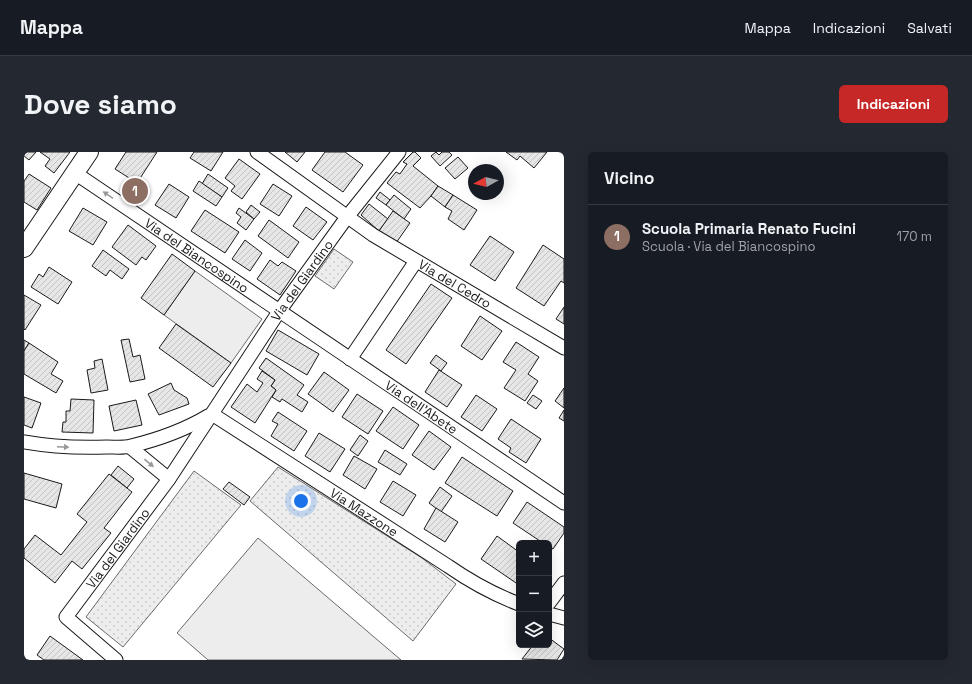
<!DOCTYPE html>
<html lang="it">
<head>
<meta charset="utf-8">
<style>
  body { margin:0; font-family:"Space Grotesk",sans-serif; background:#242831; color:#f1f3f6 }
  .controls { position:absolute; right:12px; bottom:12px; display:grid; overflow:hidden; border-radius:6px; box-shadow:0 4px 16px #0002 }
  .controls button { width:36px; height:36px; display:grid; place-items:center; padding:0; border:0; border-bottom:1px solid #363941; background:#171b24; color:#f1f3f6; font:20px sans-serif }
  .compass { position:absolute; left:444px; top:12px; width:36px; height:36px; border-radius:50%; background:#171b24; box-shadow:0 4px 16px #0002; rotate:262deg }
  .you { position:absolute; left:277px; top:349px; width:14px; height:14px; margin:-10px; border:3px solid #fff; border-radius:50%; background:#1a73e8; box-shadow:0 0 0 6px #1a73e833 }
  .badge { display:grid; place-items:center; width:26px; height:26px; border-radius:50%; background:#c62828; color:#fff; font-size:13px; font-weight:700 }
  .pin { position:absolute; translate:-50% -50%; border:2px solid #fff; box-shadow:0 1px 4px #0006 }
  .list { margin:0; padding:0; list-style:none }
  h2 { display:flex; justify-content:space-between; align-items:center; height:52px; margin:0; padding:0 16px; font-size:17px }
  h2 small { font-size:13px; font-weight:400; color:#9ea1a6 }
  .list li { display:grid; grid-template-columns:26px 1fr auto; gap:12px; align-items:center; box-sizing:border-box; height:64px; padding:0 16px; border-top:1px solid #363941 }
  .list b { display:block; font-size:15px; white-space:nowrap }
  .list p { margin:0; font-size:13px; white-space:nowrap; color:#9ea1a6 }
  .list em { font-size:13px; font-style:normal; color:#9ea1a6 }
  .icon { flex:none; width:22px; height:22px; fill:none; stroke:currentColor; stroke-width:2; stroke-linecap:round; stroke-linejoin:round }
  .map { position:relative; flex:none; width:540px; height:508px; overflow:hidden; border-radius:6px }
  header { display:flex; align-items:center; gap:24px; box-sizing:border-box; height:56px; padding:0 20px; background:#171b24; border-bottom:1px solid #363941 }
  header strong { font-size:19px }
  nav { display:flex; gap:22px; margin-inline-start:auto; font-size:14px }
  .intro { display:flex; align-items:center; justify-content:space-between; box-sizing:border-box; height:96px; padding:0 24px }
  h1 { margin:0; font-size:28px }
  .button { padding:10px 18px; border-radius:6px; background:#c62828; color:#fff; font-size:14px; font-weight:700 }
  main { display:flex; gap:24px; padding:0 24px }
  aside { flex:1; background:#171b24; border-radius:6px; box-shadow:0 4px 16px #0002 }
  .map>svg:first-child { display:block }
  .park { fill:url(#park-dots); stroke:#6a6a6a }
  .built { fill:#ededed; stroke:#6a6a6a }
  .building { fill:url(#building-hatch); stroke:#1a1a1a }
  .lines { fill:none; stroke-linecap:round; stroke-linejoin:round }
  .street-casing { stroke:#1a1a1a; stroke-width:15 }
  .secondary-casing { stroke:#1a1a1a; stroke-width:20 }
  .street { stroke:#fff; stroke-width:13 }
  .secondary { stroke:#fff; stroke-width:18 }
  .oneway { fill:#989898 }
  .labels { text-anchor:middle; dominant-baseline:central; stroke-width:3; stroke-linejoin:round; paint-order:stroke }
  .street-label { font-size:13px; fill:#1a1a1a; stroke:#fff }
</style>
</head>
<body>
<header>
<strong>Mappa</strong>
<nav><a>Mappa</a><a>Indicazioni</a><a>Salvati</a></nav>
</header>
<div class="intro"><h1>Dove siamo</h1><a class="button">Indicazioni</a></div>
<main>
<div class="map">
<svg width="540" height="508" viewBox="0 0 540 508">
  <defs>
    <pattern id="park-dots" width="8" height="8" patternUnits="userSpaceOnUse"><rect width="8" height="8" fill="#ededed"/><path d="M2 2h.1M6 6h.1" fill="none" stroke="#cbcbcb" stroke-width="1.8" stroke-linecap="round"/></pattern>
    <pattern id="building-hatch" width="6" height="6" patternUnits="userSpaceOnUse"><rect width="6" height="6" fill="#e6e6e6"/><path d="M-1 1l2-2M0 6l6-6M5 7l2-2" fill="none" stroke="#c5c5c5"/></pattern>
  </defs>
  <rect width="100%" height="100%" fill="#fff"/>
  <!-- park -->
  <g class="park">
    <polygon points="310,97 329,110 310,137 291,124"/>
    <polygon points="254,315 398,406 432,432 389,489 226,349"/>
    <polygon points="170,319 217,353 99,495 62,465"/>
  </g>
  <!-- built -->
  <g class="built">
    <polygon points="171,119 238,167 207,211 140,163"/>
    <polygon points="234,386 377,508 184,508 153,481"/>
  </g>
  <!-- building -->
  <g class="building">
    <polygon points="0,0 12,0 5,8 0,4"/>
    <polygon points="16,0 46,0 30,21 21,14 26,7"/>
    <polygon points="102,0 133,0 113,31 91,17"/>
    <polygon points="170,0 199,0 187,19 166,6"/>
    <polygon points="261,0 281,0 273,10"/>
    <polygon points="301,0 321,0 339,13 319,40 288,18"/>
    <polygon points="389,0 391,0 397,6 389,14 414,34 407,44 396,56 363,31 372,20 376,22 383,12 379,10"/>
    <polygon points="412,0 415,3 418,0 425,0 428,3 416,14 407,4"/>
    <polygon points="482,0 523,0 510,16 496,4 493,8"/>
    <polygon points="434,5 444,16 431,27 421,16"/>
    <polygon points="215,7 236,22 218,47 207,39 211,34 201,26"/>
    <polygon points="5,22 27,36 13,58 0,50 0,29"/>
    <polygon points="184,22 204,36 198,45 178,32"/>
    <polygon points="175,29 198,45 192,54 169,39"/>
    <polygon points="145,32 165,45 152,66 131,53"/>
    <polygon points="249,32 268,44 255,64 236,52"/>
    <polygon points="414,34 429,43 421,55 407,44"/>
    <polygon points="356,40 366,48 362,53 352,46"/>
    <polygon points="370,43 387,57 380,67 362,53"/>
    <polygon points="429,43 453,58 440,78 424,67 428,59 421,55"/>
    <polygon points="345,52 364,67 355,79 337,63"/>
    <polygon points="227,53 236,60 230,67 222,60"/>
    <polygon points="282,55 303,70 289,88 269,74"/>
    <polygon points="59,56 83,70 69,93 45,79"/>
    <polygon points="215,56 230,67 222,78 213,71 217,65 212,61"/>
    <polygon points="181,58 215,80 201,101 167,79"/>
    <polygon points="369,59 386,71 372,91 355,79"/>
    <polygon points="245,68 275,90 264,106 234,84"/>
    <polygon points="104,73 132,94 122,108 118,105 112,113 88,95"/>
    <polygon points="466,84 490,100 471,129 446,113"/>
    <polygon points="221,88 238,101 226,119 208,107"/>
    <polygon points="519,93 540,107 540,131 537,129 520,154 492,136"/>
    <polygon points="79,98 105,117 98,127 86,118 82,124 68,114"/>
    <polygon points="148,102 171,119 140,163 117,146"/>
    <polygon points="246,108 254,114 258,110 272,119 256,143 233,127"/>
    <polygon points="25,115 48,130 34,152 7,135 15,122 19,125"/>
    <polygon points="407,132 428,146 382,212 362,198"/>
    <polygon points="0,143 17,153 1,178 0,177"/>
    <polygon points="540,155 540,172 532,167"/>
    <polygon points="456,164 478,179 458,208 437,194"/>
    <polygon points="152,172 207,211 189,235 135,196"/>
    <polygon points="254,178 295,202 283,223 242,199"/>
    <polygon points="105,187 109,205 116,203 121,227 106,230 97,188"/>
    <polygon points="0,188 5,191 0,199"/>
    <polygon points="492,190 515,205 504,222 514,229 501,249 480,236 492,218 479,210"/>
    <polygon points="5,191 34,210 27,222 39,229 32,241 0,222 0,199"/>
    <polygon points="412,203 423,211 417,219 406,211"/>
    <polygon points="242,206 280,233 273,243 284,250 278,260 258,247 256,250 248,245 252,238 247,234 251,228 235,216"/>
    <polygon points="78,207 84,238 67,241 63,218 71,216 70,209"/>
    <polygon points="415,218 438,233 423,255 401,240"/>
    <polygon points="238,219 251,228 247,234 252,238 231,271 207,255 223,232 233,240 239,231 233,227"/>
    <polygon points="300,220 325,238 309,260 284,242"/>
    <polygon points="147,231 150,238 163,246 165,252 135,263 124,242"/>
    <polygon points="540,236 540,256 531,249"/>
    <polygon points="333,242 359,259 344,282 318,265"/>
    <polygon points="452,243 473,257 458,279 437,265"/>
    <polygon points="509,243 518,249 512,257 503,251"/>
    <polygon points="0,245 17,251 8,276 0,273"/>
    <polygon points="47,247 70,248 69,281 38,280 39,270 42,270 42,259 46,259"/>
    <polygon points="112,248 118,273 90,279 85,254"/>
    <polygon points="369,255 395,273 379,297 352,279"/>
    <polygon points="540,258 540,269 535,266"/>
    <polygon points="254,260 283,279 270,299 247,284 254,272 248,269"/>
    <polygon points="487,267 517,287 502,311 485,300 487,296 474,287"/>
    <polygon points="405,279 427,295 410,318 388,303"/>
    <polygon points="295,281 321,297 306,320 281,304"/>
    <polygon points="336,283 344,289 334,304 326,298"/>
    <polygon points="361,298 383,312 376,323 354,310"/>
    <polygon points="330,304 353,317 341,337 319,323"/>
    <polygon points="438,305 489,339 473,364 421,331"/>
    <polygon points="94,314 110,327 103,336 87,323"/>
    <polygon points="0,321 38,332 32,356 0,347"/>
    <polygon points="85,322 108,340 80,376 87,381 58,417 48,409 31,431 0,406 0,397 11,383 37,403 63,370 53,362"/>
    <polygon points="369,329 392,343 379,364 356,350"/>
    <polygon points="205,330 226,345 220,353 199,337"/>
    <polygon points="416,335 428,344 417,360 405,351"/>
    <polygon points="503,350 540,375 540,381 529,397 525,395 525,391 519,391 489,371"/>
    <polygon points="412,356 434,370 421,390 400,377"/>
    <polygon points="473,384 495,400 495,433 457,407"/>
    <polygon points="26,484 59,508 20,508 13,503"/>
    <polygon points="525,486 540,497 533,508 498,507 509,493 525,493"/>
  </g>
  <g class="lines">
    <defs>
      <g id="street">
        <path id="s1" d="M233 0 349 83 540 196"/>
        <path id="s2" d="M51 21 540 351"/>
        <polyline points="326,207 392,109"/>
        <path id="s3" d="M188 262 424 414C447 430 469 442 495 452"/>
        <path d="M0 290C28 295 55 296 83 295 91 295 100 296 107 294 136 287 159 279 184 264"/>
        <polyline points="106,295 145,327"/>
        <polyline points="525,451 540,431"/>
        <polyline points="525,462 540,466"/>
        <path id="s4" d="M92 508 42 465 145 327 256 158 323 65 375 0"/>
      </g>
      <polyline id="secondary" points="0,96 65,0"/>
    </defs>
    <!-- street casing -->
    <use href="#street" class="street-casing"/>
    <!-- secondary casing -->
    <use href="#secondary" class="secondary-casing"/>
    <!-- street -->
    <use href="#street" class="street"/>
    <!-- secondary -->
    <use href="#secondary" class="secondary"/>
  </g>
  <!-- one-way arrows -->
  <defs><path id="oneway-solid" d="M-6-.8H1V-3.2L6.5 0L1 3.2V.8H-6Z"/></defs>
  <g class="oneway">
    <use href="#oneway-solid" transform="translate(84 43) rotate(-146)"/>
    <use href="#oneway-solid" transform="translate(39 295) rotate(3)"/>
    <use href="#oneway-solid" transform="translate(125 311) rotate(40)"/>
  </g>
  <g class="labels">
    <!-- street labels -->
    <g class="street-label">
      <text stroke="none"><textPath href="#s2" startOffset="147">Via del Biancospino</textPath></text>
      <text stroke="none"><textPath href="#s4" startOffset="477">Via del Giardino</textPath></text>
      <text stroke="none"><textPath href="#s1" startOffset="238">Via del Cedro</textPath></text>
      <text stroke="none"><textPath href="#s2" startOffset="418">Via dell'Abete</textPath></text>
      <text stroke="none"><textPath href="#s3" startOffset="181">Via Mazzone</textPath></text>
      <text stroke="none"><textPath href="#s4" startOffset="152">Via del Giardino</textPath></text>
    </g>
  </g>
</svg>
<div class="controls">
<button>+</button>
<button>−</button>
<button><svg class="icon" aria-label="layers" viewBox="0 0 24 24"><path d="M12 4l9 5-9 5-9-5zM3 14l9 5 9-5"/></svg></button>
</div>
<svg class="compass" viewBox="-18 -18 36 36"><path d="M0-13l5 13h-10z" fill="#e53935"/><path d="M0 13l5-13h-10z" fill="#9ea1a6"/></svg>
<div class="you"></div>
<div class="pin badge" style="left:111px;top:39px;background:#8d6e63">1</div>
</div>
<aside>
<h2>Vicino<small></small></h2>
<ul class="list">
<li><span class="badge" style="background:#8d6e63">1</span><div><b>Scuola Primaria Renato Fucini</b><p>Scuola · Via del Biancospino</p></div><em>170 m</em></li>
</ul>
</aside>
</main>
</body>
</html>
